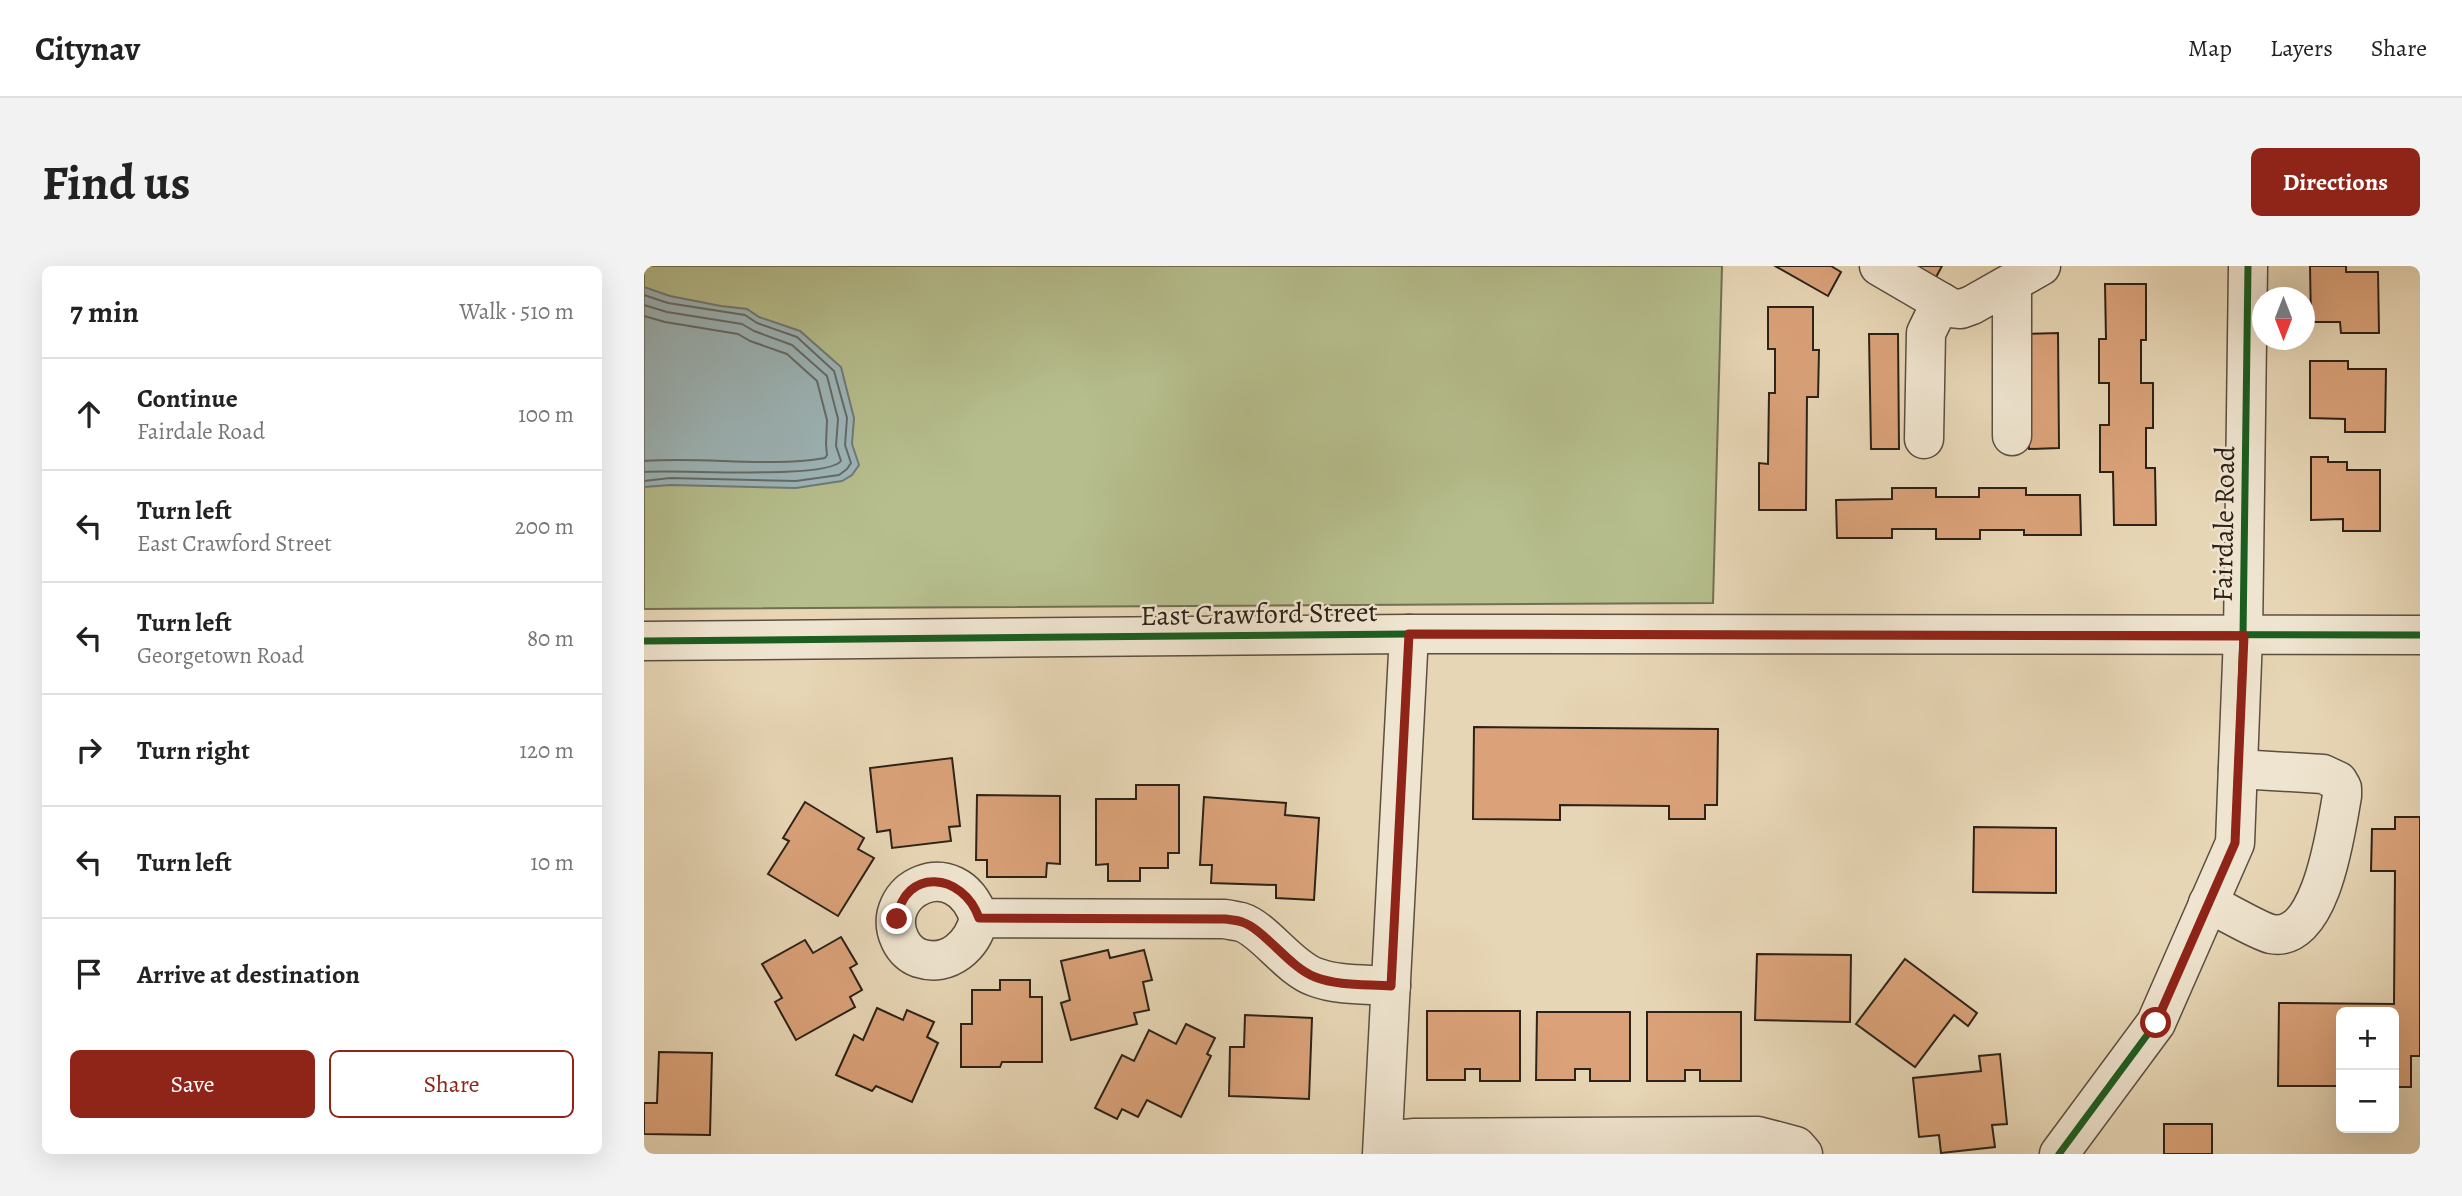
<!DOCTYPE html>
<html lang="en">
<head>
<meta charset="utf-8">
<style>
  body { margin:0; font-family:Alegreya,serif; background:#f2f2f2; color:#222 }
  .controls { position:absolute; right:21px; bottom:21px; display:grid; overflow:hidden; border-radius:10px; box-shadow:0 7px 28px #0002 }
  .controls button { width:63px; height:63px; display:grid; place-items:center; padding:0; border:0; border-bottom:2px solid #e0e0e0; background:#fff; color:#222; font:35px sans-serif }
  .compass { position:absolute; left:1608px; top:21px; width:63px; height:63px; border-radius:50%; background:#fff; box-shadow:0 7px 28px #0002; rotate:180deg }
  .stop { position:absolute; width:21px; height:21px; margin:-16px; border:5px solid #8f2418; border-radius:50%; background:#fff }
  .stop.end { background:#8f2418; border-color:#fff; box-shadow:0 2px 7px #0008 }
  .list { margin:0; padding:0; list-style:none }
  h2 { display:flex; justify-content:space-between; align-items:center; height:91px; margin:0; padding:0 28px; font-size:30px }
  h2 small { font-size:23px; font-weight:400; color:#767676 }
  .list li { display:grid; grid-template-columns:46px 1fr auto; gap:21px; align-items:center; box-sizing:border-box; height:112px; padding:0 28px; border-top:2px solid #e0e0e0 }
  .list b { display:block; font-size:26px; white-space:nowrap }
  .list p { margin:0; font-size:23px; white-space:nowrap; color:#767676 }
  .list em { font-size:23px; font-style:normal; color:#767676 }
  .actions { display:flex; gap:14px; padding:21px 28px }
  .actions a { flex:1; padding:16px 0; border:2px solid #8f2418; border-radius:10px; text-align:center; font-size:24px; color:#8f2418 }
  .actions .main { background:#8f2418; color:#fff }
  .icon { flex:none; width:38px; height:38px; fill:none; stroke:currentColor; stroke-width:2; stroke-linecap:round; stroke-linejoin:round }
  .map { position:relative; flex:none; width:1776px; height:888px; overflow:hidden; border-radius:10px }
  header { display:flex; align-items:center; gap:42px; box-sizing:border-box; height:98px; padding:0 35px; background:#fff; border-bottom:2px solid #e0e0e0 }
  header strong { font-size:33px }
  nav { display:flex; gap:38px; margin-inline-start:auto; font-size:24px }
  .intro { display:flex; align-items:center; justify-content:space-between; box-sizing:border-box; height:168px; padding:0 42px }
  h1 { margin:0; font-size:49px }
  .button { padding:18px 32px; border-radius:10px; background:#8f2418; color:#fff; font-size:24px; font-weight:700 }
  main { display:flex; gap:42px; padding:0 42px }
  aside { flex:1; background:#fff; border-radius:10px; box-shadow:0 7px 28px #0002 }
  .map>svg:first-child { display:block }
  .green { fill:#b6be8d; stroke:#717053; stroke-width:2 }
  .water { fill:#9db6b9; stroke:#707b79; stroke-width:2 }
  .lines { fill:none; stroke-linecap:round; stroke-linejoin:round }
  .shore { stroke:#646c69; stroke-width:2 }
  .building { fill:#dba279; stroke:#2c2219; stroke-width:2 }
  .minor-casing { stroke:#5b4f40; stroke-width:41 }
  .minor { stroke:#efe4cf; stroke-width:38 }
  .cycleway-casing { stroke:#efe4cf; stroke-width:11 }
  .cycleway { stroke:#1b5e20; stroke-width:7 }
  .route { stroke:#8f2418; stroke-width:9 }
  .labels { text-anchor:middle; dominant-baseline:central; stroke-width:5; stroke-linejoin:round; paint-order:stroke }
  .street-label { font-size:28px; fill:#2c2219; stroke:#efe4cf }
</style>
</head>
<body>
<header>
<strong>Citynav</strong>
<nav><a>Map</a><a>Layers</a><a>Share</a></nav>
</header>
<div class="intro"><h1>Find us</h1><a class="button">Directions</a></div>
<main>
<aside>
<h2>7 min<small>Walk · 510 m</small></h2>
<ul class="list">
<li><svg class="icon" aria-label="ahead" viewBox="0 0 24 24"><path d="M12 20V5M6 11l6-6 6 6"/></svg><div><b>Continue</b><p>Fairdale Road</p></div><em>100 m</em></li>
<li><svg class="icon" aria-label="left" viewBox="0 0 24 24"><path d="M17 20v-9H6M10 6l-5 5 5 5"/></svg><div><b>Turn left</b><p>East Crawford Street</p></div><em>200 m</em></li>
<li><svg class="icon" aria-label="left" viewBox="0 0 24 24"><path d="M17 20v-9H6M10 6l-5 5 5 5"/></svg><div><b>Turn left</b><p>Georgetown Road</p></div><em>80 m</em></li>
<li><svg class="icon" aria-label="right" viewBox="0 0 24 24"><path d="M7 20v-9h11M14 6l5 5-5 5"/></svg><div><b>Turn right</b></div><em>120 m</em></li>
<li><svg class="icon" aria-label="left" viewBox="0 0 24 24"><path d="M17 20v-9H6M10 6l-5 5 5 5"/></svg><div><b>Turn left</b></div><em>10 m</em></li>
<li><svg class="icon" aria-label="arrive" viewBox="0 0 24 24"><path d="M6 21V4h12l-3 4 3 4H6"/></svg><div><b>Arrive at destination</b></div></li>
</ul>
<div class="actions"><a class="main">Save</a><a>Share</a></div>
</aside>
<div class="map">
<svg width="1776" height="888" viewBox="0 0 1776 888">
  <rect width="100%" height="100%" fill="#e7d6b5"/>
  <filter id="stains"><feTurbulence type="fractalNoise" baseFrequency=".00286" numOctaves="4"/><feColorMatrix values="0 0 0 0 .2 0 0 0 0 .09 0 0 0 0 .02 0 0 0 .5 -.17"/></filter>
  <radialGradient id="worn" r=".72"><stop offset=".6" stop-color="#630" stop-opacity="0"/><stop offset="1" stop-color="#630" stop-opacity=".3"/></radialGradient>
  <!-- green -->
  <polygon class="green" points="0,0 1078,0 1069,337 0,343"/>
  <!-- water -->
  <polygon class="water" points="0,21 26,30 77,40 103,43 115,51 156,65 197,101 210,152 208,178 215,199 208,209 198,215 152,222 26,219 0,221"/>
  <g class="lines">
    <!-- shore -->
    <g class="shore">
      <polyline points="0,29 24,37 101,49 113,57 153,71 190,105 203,152 201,179 207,197 203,203 195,209 152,215 26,212 0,215"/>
      <path d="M0 39 23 46 98 58 110 65 148 79 183 110 194 153 192 180 197 195C182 214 33 203 0 206"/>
      <path d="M0 50 21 56 94 68 106 75 143 88 173 115 183 154 182 178 183 189 181 192C121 202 60 190 0 195"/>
    </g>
  </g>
  <!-- building -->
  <g class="building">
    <polygon points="1131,0 1187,0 1197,6 1184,30"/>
    <polygon points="1269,0 1298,0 1291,13"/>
    <polygon points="1666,0 1702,0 1702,6 1734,6 1735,67 1697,67 1696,56 1667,56"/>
    <polygon points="1461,18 1502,18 1502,74 1497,74 1497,117 1509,117 1509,162 1502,162 1502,202 1511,202 1512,259 1470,259 1469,206 1456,206 1456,159 1465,159 1465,117 1455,117 1455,73 1462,73"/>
    <polygon points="1124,41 1169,41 1169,84 1175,84 1174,131 1163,131 1162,244 1115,244 1115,197 1124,198 1125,127 1131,127 1131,83 1124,83"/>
    <polygon points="1414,67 1415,182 1385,183 1383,68"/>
    <polygon points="1225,68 1254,68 1255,183 1227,183"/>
    <polygon points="1666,95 1704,95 1704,103 1742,103 1741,166 1701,166 1701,153 1666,152"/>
    <polygon points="1667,191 1684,191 1684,196 1703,196 1703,204 1736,204 1736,265 1699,265 1699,253 1667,254"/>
    <polygon points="1248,222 1292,222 1292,231 1335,231 1335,222 1382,222 1382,229 1436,229 1437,269 1380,269 1380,264 1336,264 1336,273 1292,273 1292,263 1248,263 1248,272 1193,272 1192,234 1248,233"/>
    <polygon points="830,461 1074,463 1073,539 1061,539 1061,553 1025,553 1025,540 916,539 916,554 829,553"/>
    <polygon points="308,492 316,560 305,561 307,575 248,582 246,564 233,566 226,502"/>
    <polygon points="492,519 535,519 535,587 524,587 524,602 496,602 496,615 464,615 464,598 452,599 452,533 492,533"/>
    <polygon points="333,529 416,530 416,598 403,597 402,611 343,611 343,594 332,594"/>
    <polygon points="560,531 642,537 641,549 675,552 670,634 632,632 632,619 567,617 568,599 556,599"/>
    <polygon points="161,536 220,572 214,583 230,592 194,650 124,608 145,575 139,572"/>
    <polygon points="1751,551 1776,551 1776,790 1767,790 1767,821 1750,821 1750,746 1697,746 1697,820 1634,820 1635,737 1750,738 1751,605 1727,605 1728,563 1751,563"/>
    <polygon points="1330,561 1412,562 1412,627 1329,626"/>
    <polygon points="197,671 213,698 206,702 218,724 206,731 211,741 152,774 131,736 138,732 118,698 161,674 169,687"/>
    <polygon points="464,684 466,692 500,684 508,714 499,716 505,744 490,747 493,758 427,774 417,737 426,734 417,695"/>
    <polygon points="1113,688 1207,689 1206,756 1111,754"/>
    <polygon points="1261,693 1333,747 1324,760 1310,749 1271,801 1212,758"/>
    <polygon points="356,714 386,714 386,731 398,731 398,796 358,796 356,801 317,801 317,758 328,758 328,724 356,724"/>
    <polygon points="233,742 259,754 263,744 290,756 283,771 294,777 268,836 232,820 228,825 192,809 210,769 219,774"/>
    <polygon points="783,745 876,745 876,815 836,815 836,803 821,803 821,814 783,814"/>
    <polygon points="893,746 986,746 986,815 946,815 946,803 931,803 931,814 892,814"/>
    <polygon points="1003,746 1097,746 1097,815 1056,815 1056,804 1041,804 1041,815 1003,815"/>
    <polygon points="601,749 668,752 665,833 585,830 586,781 600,781"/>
    <polygon points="542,758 571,772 563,788 567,790 537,851 503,834 494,851 478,843 473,853 451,842 478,789 490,795 505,764 532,778"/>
    <polygon points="15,786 68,787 66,869 0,868 0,837 13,837"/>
    <polygon points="1356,788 1363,858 1348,859 1351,881 1297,887 1295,869 1275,871 1269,812 1337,805 1335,790"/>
    <rect x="1520" y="858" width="48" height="30"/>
  </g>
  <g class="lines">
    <defs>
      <g id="minor">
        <polyline points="1235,0 1307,42 1317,43 1328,39 1397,0"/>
        <polyline points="1368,17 1368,170"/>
        <polyline points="1280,173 1282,67 1297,36"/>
        <polyline points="0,375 765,368 1776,369"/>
        <path d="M1564 637C1579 644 1614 665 1627 668 1678 678 1692 562 1698 530V522L1694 515 1679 508 1594 503"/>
        <path d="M335 652C312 584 233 624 256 674 260 682 267 689 275 692 305 702 329 679 335 652L581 653C586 654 592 655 597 656 620 663 645 702 671 711 694 720 723 718 747 720"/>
        <polyline points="740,875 771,872 1114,870 1152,880 1159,888"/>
        <polyline points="738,888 765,368"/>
        <polyline points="1415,888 1512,757 1591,577 1599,370 1604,0"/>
      </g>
    </defs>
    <!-- minor casing -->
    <use href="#minor" class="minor-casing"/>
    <!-- minor -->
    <use href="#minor" class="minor"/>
    <defs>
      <g id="cycleway">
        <polyline points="0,375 765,368 1776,369"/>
        <polyline points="1415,888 1512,757 1591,577 1599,370 1604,0"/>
      </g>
    </defs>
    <!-- cycleway casing -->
    <use href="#cycleway" class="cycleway-casing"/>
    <!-- cycleway -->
    <use href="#cycleway" class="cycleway"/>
  </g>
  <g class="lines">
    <!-- route -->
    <path class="route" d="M253 653C260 601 319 606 335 652L581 653C587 654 593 654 598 656 620 663 645 701 671 711 694 720 723 718 747 720L765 368 1600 370 1591 577 1512 757"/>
  </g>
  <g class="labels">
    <!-- street labels -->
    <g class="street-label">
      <text transform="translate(1580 258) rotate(-89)">Fairdale Road</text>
      <text transform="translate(615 348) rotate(-1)">East Crawford Street</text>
    </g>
  </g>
  <rect width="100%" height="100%" filter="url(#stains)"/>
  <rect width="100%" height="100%" fill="url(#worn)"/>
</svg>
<div class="controls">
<button>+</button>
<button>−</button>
</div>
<svg class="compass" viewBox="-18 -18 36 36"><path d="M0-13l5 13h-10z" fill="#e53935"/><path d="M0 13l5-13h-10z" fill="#767676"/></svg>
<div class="stop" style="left:1512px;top:757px"></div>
<div class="stop end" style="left:253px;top:653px"></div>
</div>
</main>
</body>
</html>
